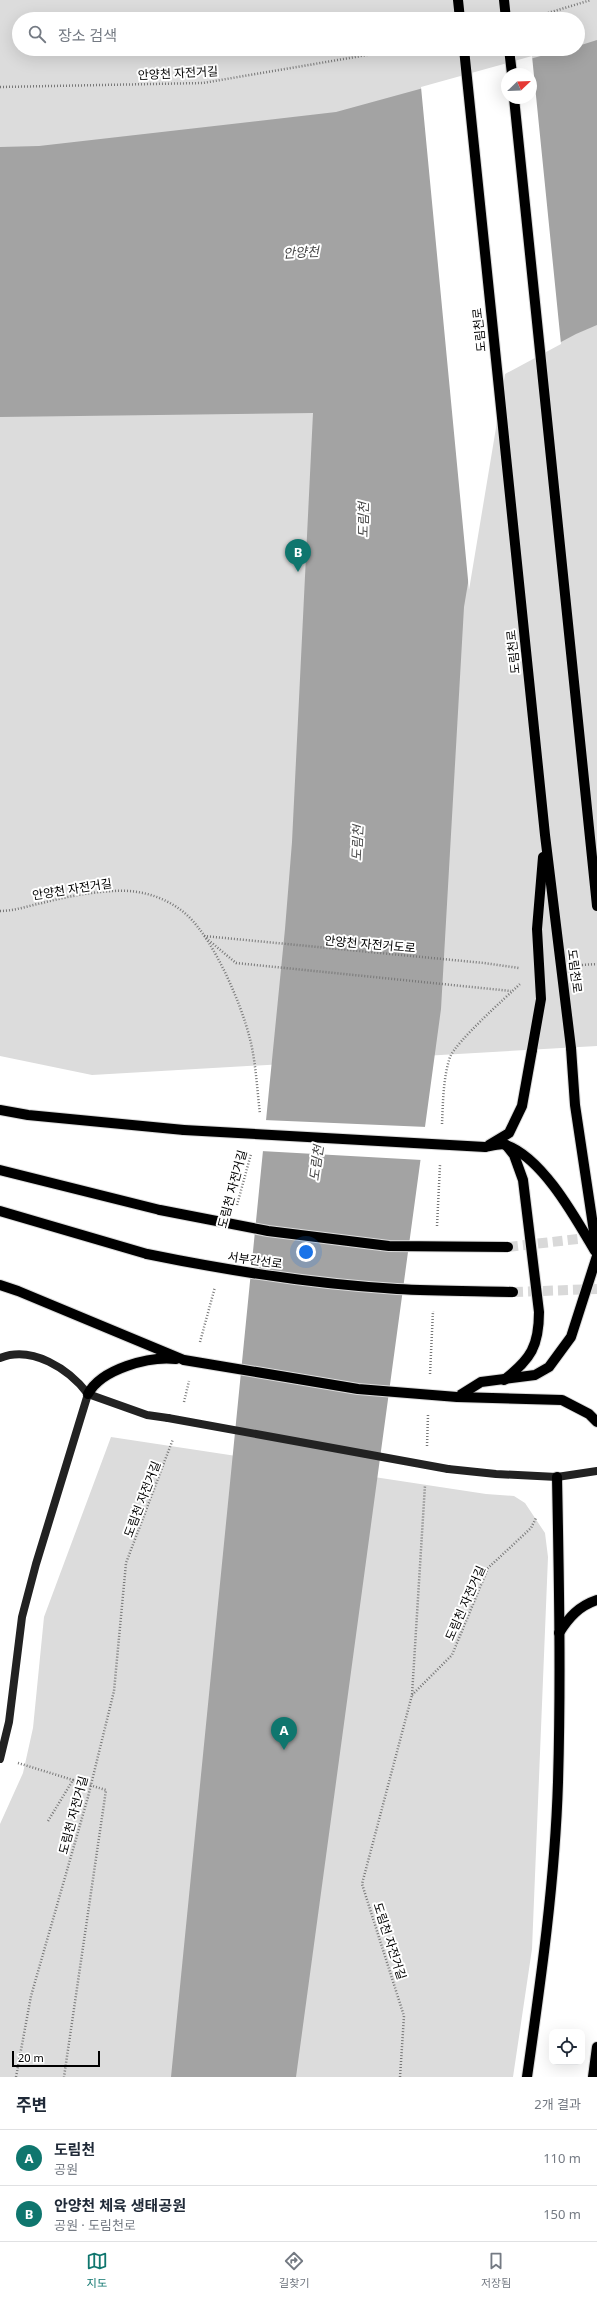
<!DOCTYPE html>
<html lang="ko">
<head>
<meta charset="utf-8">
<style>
  body { margin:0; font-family:"Noto Sans","Noto Sans KR",sans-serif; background:#f2f2f3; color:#1f2937 }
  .controls { position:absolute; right:12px; bottom:12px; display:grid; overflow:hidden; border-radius:8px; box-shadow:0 4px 16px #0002 }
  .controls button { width:36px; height:36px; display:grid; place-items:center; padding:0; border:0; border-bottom:1px solid #e0e1e3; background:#fff; color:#1f2937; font:20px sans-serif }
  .compass { position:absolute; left:501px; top:68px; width:36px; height:36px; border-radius:50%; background:#fff; box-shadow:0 4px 16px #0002; rotate:67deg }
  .scale { position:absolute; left:12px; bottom:10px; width:88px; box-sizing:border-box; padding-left:4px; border:2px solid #000; border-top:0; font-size:11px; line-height:14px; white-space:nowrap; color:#000; -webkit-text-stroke:3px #fff; paint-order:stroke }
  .you { position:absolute; left:306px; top:1252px; width:14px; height:14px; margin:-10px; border:3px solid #fff; border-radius:50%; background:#1a73e8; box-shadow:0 0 0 6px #1a73e833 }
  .badge { display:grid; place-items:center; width:26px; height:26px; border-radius:50%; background:#0f766e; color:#fff; font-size:13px; font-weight:700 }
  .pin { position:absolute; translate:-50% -33px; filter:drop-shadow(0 1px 2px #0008) }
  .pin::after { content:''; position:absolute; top:21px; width:14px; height:12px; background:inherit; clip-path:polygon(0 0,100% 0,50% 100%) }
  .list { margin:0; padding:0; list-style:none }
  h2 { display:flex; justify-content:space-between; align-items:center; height:52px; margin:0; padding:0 16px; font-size:17px }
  h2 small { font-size:13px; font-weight:400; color:#747a83 }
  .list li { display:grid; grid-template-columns:26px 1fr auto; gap:12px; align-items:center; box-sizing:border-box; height:56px; padding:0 16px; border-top:1px solid #e0e1e3 }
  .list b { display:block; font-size:15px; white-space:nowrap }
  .list p { margin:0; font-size:13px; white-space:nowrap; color:#747a83 }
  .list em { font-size:13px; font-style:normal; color:#747a83 }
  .icon { flex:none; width:22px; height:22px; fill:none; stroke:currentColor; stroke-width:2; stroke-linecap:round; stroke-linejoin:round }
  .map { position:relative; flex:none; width:597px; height:2077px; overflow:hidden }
  .search { position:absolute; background:#fff; box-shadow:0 4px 16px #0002; left:12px; right:12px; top:12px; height:44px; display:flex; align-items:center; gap:10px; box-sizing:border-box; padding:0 14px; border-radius:22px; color:#747a83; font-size:15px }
  .sheet { height:164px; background:#fff }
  nav { display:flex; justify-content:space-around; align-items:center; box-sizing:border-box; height:56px; border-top:1px solid #e0e1e3; background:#fff; font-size:11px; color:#747a83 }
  nav a { display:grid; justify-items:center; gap:2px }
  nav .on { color:#0f766e }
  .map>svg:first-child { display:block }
  .green { fill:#dcdcdc; fill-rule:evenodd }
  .water { fill:#a3a3a3; fill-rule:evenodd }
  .pier { fill:#fff; fill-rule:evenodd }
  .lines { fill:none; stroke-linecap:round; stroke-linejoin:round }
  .primary-tunnel { stroke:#d9d9d9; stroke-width:10; stroke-dasharray:10 5; stroke-linecap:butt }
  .primary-casing { stroke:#dbdbdb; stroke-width:12 }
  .path { stroke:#777; stroke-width:2.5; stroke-dasharray:1 2; stroke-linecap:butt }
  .secondary { stroke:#222; stroke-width:8 }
  .primary { stroke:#000; stroke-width:10 }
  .primary-bridge-casing { stroke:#dbdbdb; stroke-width:12; stroke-linecap:butt }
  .secondary-bridge { stroke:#222; stroke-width:8 }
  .primary-bridge { stroke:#000; stroke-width:10 }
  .labels { text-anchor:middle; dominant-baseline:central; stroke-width:4; stroke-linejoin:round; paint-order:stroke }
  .street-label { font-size:12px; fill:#000; stroke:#fff }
  .water-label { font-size:13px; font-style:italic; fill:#444; stroke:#fff }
</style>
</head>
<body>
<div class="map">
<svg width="597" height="2077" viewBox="0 0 597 2077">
  <rect width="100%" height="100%" fill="#fff"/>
  <!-- green -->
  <g class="green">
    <path d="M0 0H597V1046L92 1075 0 1056ZM19 19H578V49H19ZM507 74H531V98H507Z"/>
    <polygon points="111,1437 486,1494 514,1496 525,1503 545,1533 548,1557 532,1949 513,2077 0,2077 0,1824 23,1773 33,1728 44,1617"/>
  </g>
  <!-- water -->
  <path class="water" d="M597 40V325L576 334 503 373 464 607 441 1009 296 2077H171L285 929 292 842 313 413 0 417V147L39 146 336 112 566 49H578V46ZM507 74H531V98H507Z"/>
  <!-- pier -->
  <g class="pier">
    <path d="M532 56 561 344 505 374 469 590 421 87ZM507 74H531V98H507Z"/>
    <polygon points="264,1120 427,1127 422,1160 261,1151"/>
  </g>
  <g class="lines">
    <!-- primary-tunnel -->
    <g class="primary-tunnel">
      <polyline points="508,1247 595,1237"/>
      <polyline points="513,1292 597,1289"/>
    </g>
    <defs>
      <g id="primary">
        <polyline points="458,0 460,19"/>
        <polyline points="504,0 506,19"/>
        <polyline points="509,49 512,74"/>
        <polyline points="571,1048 575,1105 597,1252"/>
        <polyline points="0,1110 28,1115 184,1130"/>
        <polyline points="489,1145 509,1133 522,1106 532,1050"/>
        <path d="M485 1147C491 1146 501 1143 506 1145 543 1158 576 1219 595 1251"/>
        <polyline points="0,1170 160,1210"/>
        <polyline points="0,1211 147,1254"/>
        <polyline points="0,1285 18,1291 184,1360"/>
        <path d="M504 1380C531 1359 539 1346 539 1312L523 1180 514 1155 506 1145"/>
        <path d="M88 1394C101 1369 149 1356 176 1359"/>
        <polyline points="457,1397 481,1382 535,1375 549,1367 571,1337 597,1256"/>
        <polyline points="457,1397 562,1400 589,1414 597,1422"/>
        <path d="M559 1633C569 1617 579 1606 597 1600"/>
        <path d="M527 2077C541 1979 555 1881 558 1782 561 1680 559 1578 557 1477"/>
        <polyline points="593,2077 597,2047"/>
      </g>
    </defs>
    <!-- primary casing -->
    <use href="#primary" class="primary-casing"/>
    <!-- path -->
    <g class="path">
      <polyline points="528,19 591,0"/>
      <polyline points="0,87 203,83 402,49"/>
      <path d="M0 911C14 911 28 906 42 903 65 897 90 892 114 891 139 889 167 897 187 915 214 940 241 1003 250 1039 256 1063 257 1089 260 1114"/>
      <polyline points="204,936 484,963 519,968"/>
      <polyline points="206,938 236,963 511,991"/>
      <polyline points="582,965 597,964"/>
      <path d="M442 1124C443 1103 443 1078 450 1057 456 1042 506 997 520 984"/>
      <polyline points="237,1205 251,1154"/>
      <polyline points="437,1226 440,1165"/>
      <polyline points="200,1342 215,1287"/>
      <polyline points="430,1374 433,1311"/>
      <polyline points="184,1402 189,1381"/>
      <polyline points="427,1446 428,1415"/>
      <polyline points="412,1695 452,1655 488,1568 531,1528 536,1518"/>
      <polyline points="18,1763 73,1780"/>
      <polyline points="48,1821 73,1780 106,1790 64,2077"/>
      <polyline points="16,2077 31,1996 88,1797 114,1691 126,1563 173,1439"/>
      <polyline points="400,2077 404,2016 362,1884 412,1695 425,1485"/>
    </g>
    <!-- secondary -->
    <g class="secondary">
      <path d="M0 1358C32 1345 69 1369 88 1394L36 1564 22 1617 9 1722 0 1759"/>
      <polyline points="88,1394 147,1415 168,1418"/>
      <polyline points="448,1469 496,1474 557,1477 597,1471"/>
    </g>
    <!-- primary -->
    <use href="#primary" class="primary"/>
    <defs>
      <g id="primary-bridge">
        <polyline points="464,49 545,835 571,1048"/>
        <polyline points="514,98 597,906"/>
        <polyline points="532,1050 541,999 537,929 543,857"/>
        <polyline points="184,1130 485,1147"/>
        <polyline points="160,1210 268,1231 389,1246 508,1247"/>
        <path d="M147 1254C230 1271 313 1284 397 1289 436 1291 475 1291 513 1292"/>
        <polyline points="184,1360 358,1389 457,1397"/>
      </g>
    </defs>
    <!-- primary-bridge casing -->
    <use href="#primary-bridge" class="primary-bridge-casing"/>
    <!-- secondary-bridge -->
    <polyline class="secondary-bridge" points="168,1418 448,1469"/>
    <!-- primary-bridge -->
    <use href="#primary-bridge" class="primary-bridge"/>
  </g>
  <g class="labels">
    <!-- street labels -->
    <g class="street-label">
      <text transform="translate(178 73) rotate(-3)">안양천 자전거길</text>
      <text transform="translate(479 330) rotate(-96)">도림천로</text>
      <text transform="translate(513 652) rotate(-96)">도림천로</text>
      <text transform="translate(72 889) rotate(-9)">안양천 자전거길</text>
      <text transform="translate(370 944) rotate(5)">안양천 자전거도로</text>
      <text transform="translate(575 971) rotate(83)">도림천로</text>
      <text transform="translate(232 1189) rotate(-75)">도림천 자전거길</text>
      <text transform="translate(255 1260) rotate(8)">서부간선로</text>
      <text transform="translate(142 1499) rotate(-69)">도림천 자전거길</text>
      <text transform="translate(465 1603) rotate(-66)">도림천 자전거길</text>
      <text transform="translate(73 1815) rotate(-75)">도림천 자전거길</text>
      <text transform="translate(390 1941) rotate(72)">도림천 자전거길</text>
    </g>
    <!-- water labels -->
    <g class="water-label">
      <text transform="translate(301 252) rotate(-3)">안양천</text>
      <text transform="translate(363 520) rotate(-89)">도림천</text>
      <text transform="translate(357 843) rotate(-87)">도림천</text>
      <text transform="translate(316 1163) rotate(-82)">도림천</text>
    </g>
  </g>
</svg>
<div class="controls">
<button><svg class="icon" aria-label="locate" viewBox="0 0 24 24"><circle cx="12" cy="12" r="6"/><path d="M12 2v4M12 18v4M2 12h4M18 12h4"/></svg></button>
</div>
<svg class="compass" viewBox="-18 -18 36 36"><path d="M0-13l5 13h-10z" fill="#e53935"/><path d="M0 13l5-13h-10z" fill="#747a83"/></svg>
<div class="scale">20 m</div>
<div class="you"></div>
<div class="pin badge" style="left:284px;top:1750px">A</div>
<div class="pin badge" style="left:298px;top:572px">B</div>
<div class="search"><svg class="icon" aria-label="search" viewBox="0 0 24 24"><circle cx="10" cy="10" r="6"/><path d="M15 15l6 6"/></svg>장소 검색</div>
</div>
<section class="sheet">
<h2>주변<small>2개 결과</small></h2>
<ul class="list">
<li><span class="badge">A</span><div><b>도림천</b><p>공원</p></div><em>110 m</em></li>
<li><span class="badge">B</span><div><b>안양천 체육 생태공원</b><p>공원 · 도림천로</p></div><em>150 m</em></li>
</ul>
</section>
<nav>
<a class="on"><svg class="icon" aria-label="map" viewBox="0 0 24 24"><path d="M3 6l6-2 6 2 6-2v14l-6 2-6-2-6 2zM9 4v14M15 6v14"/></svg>지도</a>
<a><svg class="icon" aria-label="directions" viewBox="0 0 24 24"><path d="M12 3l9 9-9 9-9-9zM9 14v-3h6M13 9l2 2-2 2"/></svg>길찾기</a>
<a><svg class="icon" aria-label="saved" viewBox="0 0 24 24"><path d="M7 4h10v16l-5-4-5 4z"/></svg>저장됨</a>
</nav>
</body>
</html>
